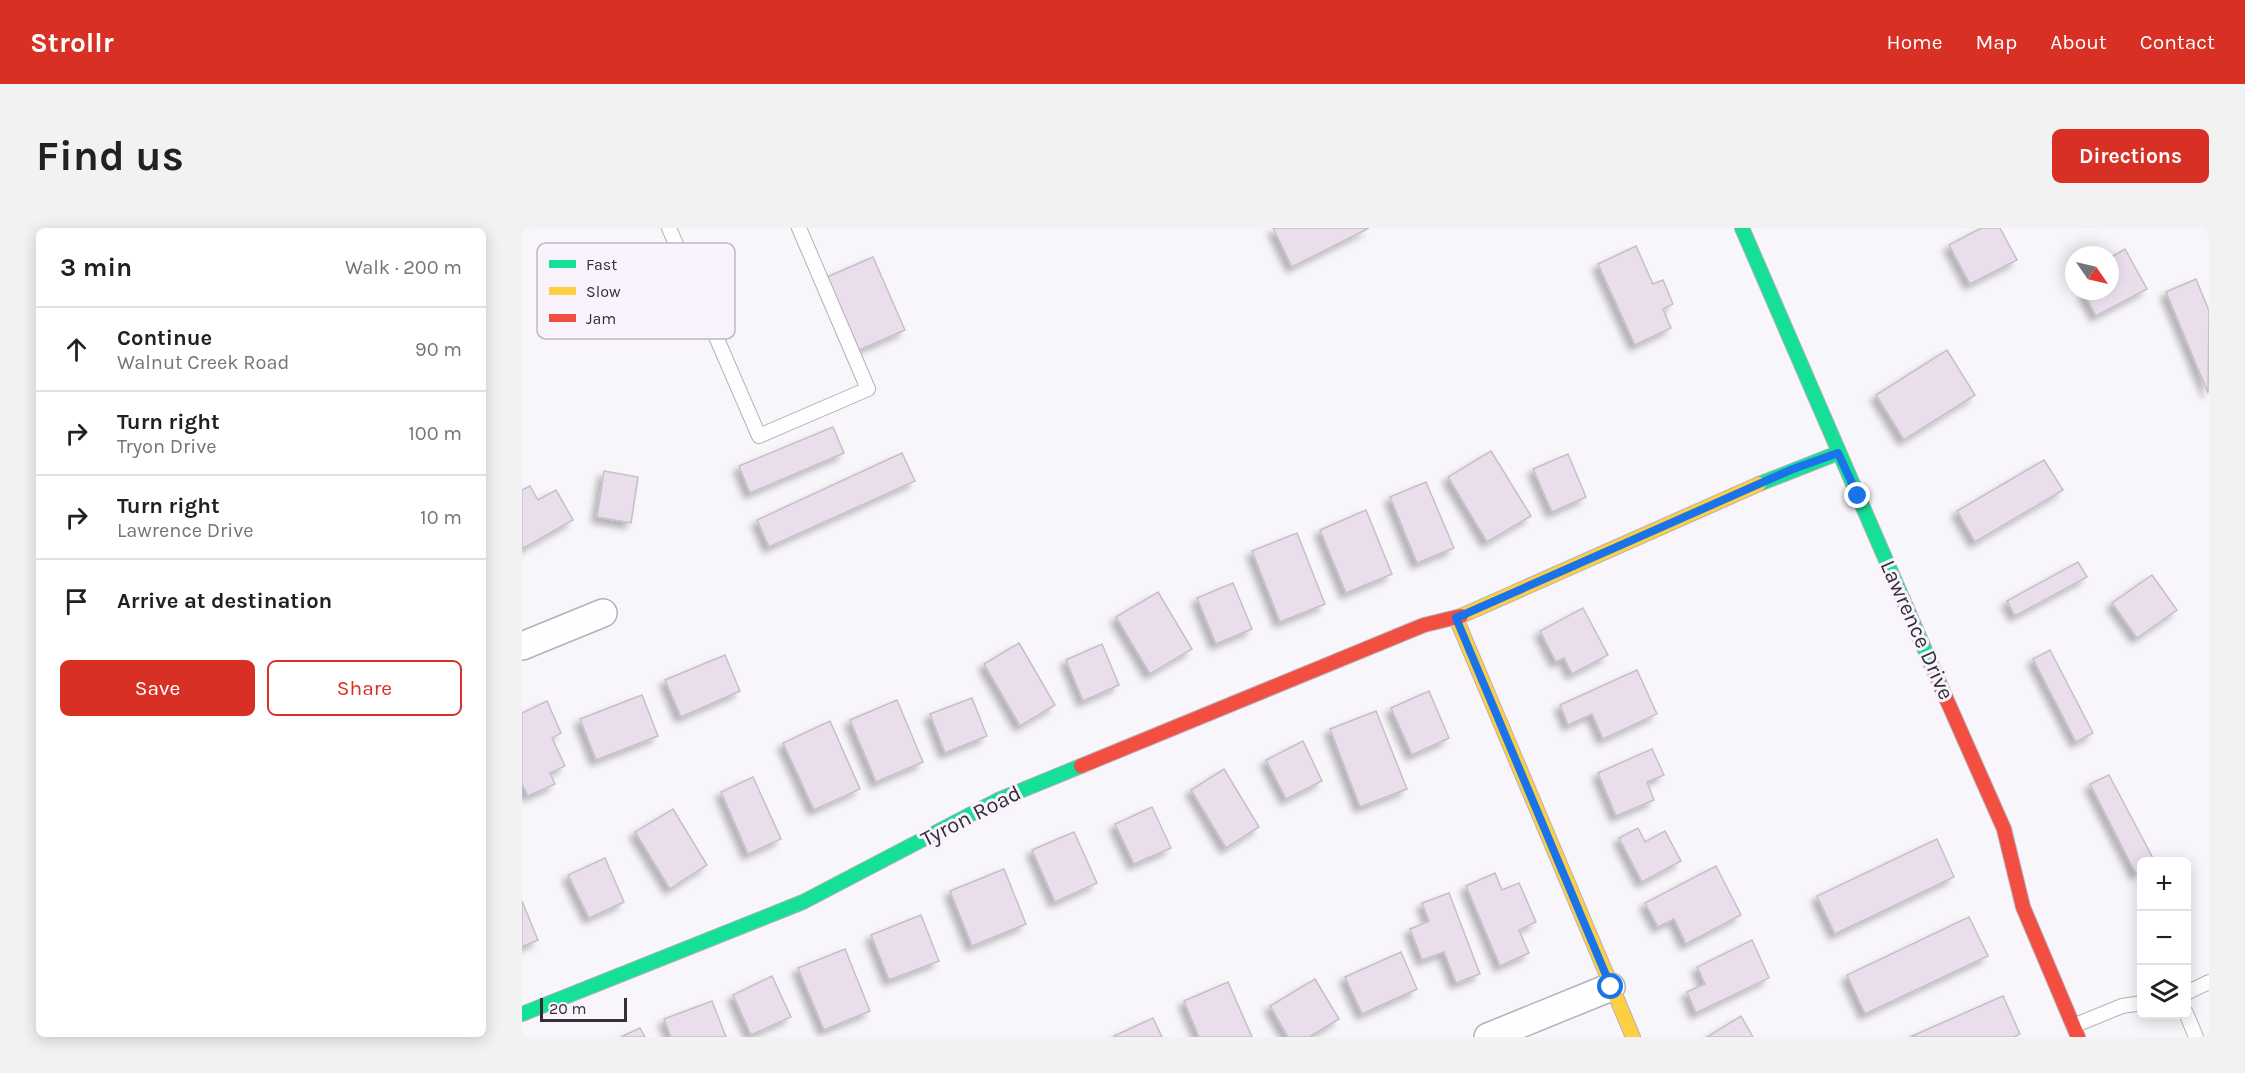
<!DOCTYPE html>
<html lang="en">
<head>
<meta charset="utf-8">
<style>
  body { margin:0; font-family:Karla,sans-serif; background:#f2f2f2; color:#202124 }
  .controls { position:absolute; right:18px; bottom:18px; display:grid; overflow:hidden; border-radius:9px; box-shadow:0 3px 15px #0003 }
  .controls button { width:54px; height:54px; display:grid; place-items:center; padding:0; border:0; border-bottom:2px solid #e0e0e0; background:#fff; color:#202124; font:30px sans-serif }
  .compass { position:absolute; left:1543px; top:18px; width:54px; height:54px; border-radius:50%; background:#fff; box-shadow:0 3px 15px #0003; rotate:124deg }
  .scale { position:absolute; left:18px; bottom:15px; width:87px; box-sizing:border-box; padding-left:6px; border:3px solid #342f39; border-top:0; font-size:16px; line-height:21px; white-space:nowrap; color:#342f39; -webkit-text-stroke:4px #f8f3fd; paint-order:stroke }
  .stop { position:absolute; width:18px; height:18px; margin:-14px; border:4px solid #1a73e8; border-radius:50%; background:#fff }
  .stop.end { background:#1a73e8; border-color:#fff; box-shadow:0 2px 6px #0008 }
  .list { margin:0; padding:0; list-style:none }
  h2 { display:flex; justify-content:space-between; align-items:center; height:78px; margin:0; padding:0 24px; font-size:26px }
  h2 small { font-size:20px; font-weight:400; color:#757577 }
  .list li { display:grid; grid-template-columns:39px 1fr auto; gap:18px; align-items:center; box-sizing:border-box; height:84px; padding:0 24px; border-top:2px solid #e0e0e0 }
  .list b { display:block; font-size:22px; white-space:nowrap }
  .list p { margin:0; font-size:20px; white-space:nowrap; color:#757577 }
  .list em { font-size:20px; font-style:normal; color:#757577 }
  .actions { display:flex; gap:12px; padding:18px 24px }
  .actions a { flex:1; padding:14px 0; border:2px solid #d93025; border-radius:9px; text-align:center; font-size:21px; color:#d93025 }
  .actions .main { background:#d93025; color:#fff }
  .icon { flex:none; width:33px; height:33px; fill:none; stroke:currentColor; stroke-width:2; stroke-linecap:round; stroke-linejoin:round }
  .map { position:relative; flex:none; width:1687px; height:809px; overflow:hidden; border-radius:9px }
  header { display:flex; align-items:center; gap:36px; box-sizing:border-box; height:84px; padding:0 30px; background:#d93025; color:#fff }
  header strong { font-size:28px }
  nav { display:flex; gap:33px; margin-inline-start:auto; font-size:21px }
  .intro { display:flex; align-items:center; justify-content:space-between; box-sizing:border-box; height:144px; padding:0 36px }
  h1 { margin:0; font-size:42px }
  .button { padding:15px 27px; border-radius:9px; background:#d93025; color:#fff; font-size:21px; font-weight:700 }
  main { display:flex; gap:36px; padding:0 36px }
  aside { flex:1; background:#fff; border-radius:9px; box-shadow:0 3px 15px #0003 }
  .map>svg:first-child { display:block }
  .building { fill:#eadeec; stroke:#c4c0c6; stroke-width:1.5; filter:url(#shadow) }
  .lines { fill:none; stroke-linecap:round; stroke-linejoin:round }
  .lane-casing { stroke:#b4b1b8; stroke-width:16 }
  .street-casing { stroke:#b4b1b8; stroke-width:30 }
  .fast-casing { stroke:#b4b1b8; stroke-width:16 }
  .slow-casing { stroke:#b4b1b8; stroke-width:16 }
  .jam-casing { stroke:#b4b1b8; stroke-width:16 }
  .lane { stroke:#fefefe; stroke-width:14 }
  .street { stroke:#fefefe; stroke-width:27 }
  .fast { stroke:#16e098; stroke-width:14 }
  .slow { stroke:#ffcf43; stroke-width:14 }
  .jam { stroke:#f24e42; stroke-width:14 }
  .route { stroke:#1a73e8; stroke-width:8 }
  .labels { text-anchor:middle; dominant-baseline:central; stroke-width:6; stroke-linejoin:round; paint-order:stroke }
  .street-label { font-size:22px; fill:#342f39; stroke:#f8f3fd }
  .key { fill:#f8f3fd; stroke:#bdb8c2; stroke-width:1.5 }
  .key-label { font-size:16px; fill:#342f39 }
</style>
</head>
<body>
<header>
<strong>Strollr</strong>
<nav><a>Home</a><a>Map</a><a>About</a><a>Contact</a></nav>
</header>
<div class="intro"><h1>Find us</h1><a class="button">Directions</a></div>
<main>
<aside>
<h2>3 min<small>Walk · 200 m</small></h2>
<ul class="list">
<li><svg class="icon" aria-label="ahead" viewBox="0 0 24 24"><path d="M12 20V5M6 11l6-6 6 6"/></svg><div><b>Continue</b><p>Walnut Creek Road</p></div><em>90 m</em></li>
<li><svg class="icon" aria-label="right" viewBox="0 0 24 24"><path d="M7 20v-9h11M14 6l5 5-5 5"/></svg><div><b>Turn right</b><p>Tryon Drive</p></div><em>100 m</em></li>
<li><svg class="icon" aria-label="right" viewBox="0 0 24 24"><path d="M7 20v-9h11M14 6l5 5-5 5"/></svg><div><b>Turn right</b><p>Lawrence Drive</p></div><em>10 m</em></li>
<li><svg class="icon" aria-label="arrive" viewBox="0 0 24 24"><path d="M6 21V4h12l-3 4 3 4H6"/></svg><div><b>Arrive at destination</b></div></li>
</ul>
<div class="actions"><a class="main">Save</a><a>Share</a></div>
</aside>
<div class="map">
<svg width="1687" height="809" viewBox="0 0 1687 809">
  <defs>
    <filter id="shadow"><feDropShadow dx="-5.5" dy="5.5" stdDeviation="3" flood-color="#0004"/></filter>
  </defs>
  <rect width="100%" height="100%" fill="#f8f5fb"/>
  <!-- building -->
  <g class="building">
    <polygon points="751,0 847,0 770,39"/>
    <polygon points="1459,0 1478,0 1495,32 1448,56 1427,17"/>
    <polygon points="1114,18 1131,56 1141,52 1151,76 1141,81 1149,100 1113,117 1076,36"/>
    <polygon points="1603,21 1625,61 1574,88 1561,63 1588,63 1588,30"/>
    <polygon points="351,29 383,102 337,122 305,49"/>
    <polygon points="1674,51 1687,83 1686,165 1644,64"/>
    <polygon points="1425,122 1453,167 1382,212 1354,167"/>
    <polygon points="311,199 322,225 228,265 217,238"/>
    <polygon points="969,223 1009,288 965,314 926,249"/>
    <polygon points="380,225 393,253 247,319 235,292"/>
    <polygon points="1046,226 1064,269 1030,284 1011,241"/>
    <polygon points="1522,232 1541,262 1453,314 1435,283"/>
    <polygon points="82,243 116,249 109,295 75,289"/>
    <polygon points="904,254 932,320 895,335 868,269"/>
    <polygon points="8,258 16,272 34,262 51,292 0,321 0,262"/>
    <polygon points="844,282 870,346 824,365 798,302"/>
    <polygon points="775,305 803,376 758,394 730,323"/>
    <polygon points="1556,334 1565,349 1493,388 1485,373"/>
    <polygon points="1630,347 1655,382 1615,410 1590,375"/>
    <polygon points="711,355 730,401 694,416 675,370"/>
    <polygon points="636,364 670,421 628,446 594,389"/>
    <polygon points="1061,380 1086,427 1050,446 1042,430 1034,434 1018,403"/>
    <polygon points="497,415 533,477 498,498 462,436"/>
    <polygon points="580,416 597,457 561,473 544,432"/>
    <polygon points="1528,422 1571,505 1554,514 1511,431"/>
    <polygon points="203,427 218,463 159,489 143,452"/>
    <polygon points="1115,442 1135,486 1081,511 1070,486 1046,497 1038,477"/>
    <polygon points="907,463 927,510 890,527 869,480"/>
    <polygon points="120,467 136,508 74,532 58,491"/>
    <polygon points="450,470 465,508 423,525 408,486"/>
    <polygon points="375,472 401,534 354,554 328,492"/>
    <polygon points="25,473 39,505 30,510 43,538 28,545 33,556 6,568 0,556 0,485"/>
    <polygon points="854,483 885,561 838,579 808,501"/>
    <polygon points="308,493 338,561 292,582 261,515"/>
    <polygon points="781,513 800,553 764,571 744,532"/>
    <polygon points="1130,521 1142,547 1125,554 1132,572 1094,588 1076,545"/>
    <polygon points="702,541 737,599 704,620 669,562"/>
    <polygon points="1587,547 1633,634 1620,634 1620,643 1614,646 1568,556"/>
    <polygon points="231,549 259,611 226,626 199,564"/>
    <polygon points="630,579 649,620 612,636 593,596"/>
    <polygon points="151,581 185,637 148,661 113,604"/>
    <polygon points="1116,600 1123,614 1143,603 1159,633 1120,654 1097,610"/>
    <polygon points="552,604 575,655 533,674 510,622"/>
    <polygon points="1415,611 1432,649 1313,706 1295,668"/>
    <polygon points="83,630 102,674 67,690 46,647"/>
    <polygon points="1194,638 1219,687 1164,716 1152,691 1136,699 1123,675"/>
    <polygon points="482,641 504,696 450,718 428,663"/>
    <polygon points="973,645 980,662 997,655 1014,694 997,702 1007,725 978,738 944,658"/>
    <polygon points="927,665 958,746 934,755 922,724 900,732 888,701 907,693 900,675"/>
    <polygon points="0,673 16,712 0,719"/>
    <polygon points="399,687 417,733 367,752 349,707"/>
    <polygon points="1447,689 1466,728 1343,786 1325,747"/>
    <polygon points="1230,712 1247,750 1174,785 1165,764 1183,756 1175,739"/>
    <polygon points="323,721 348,783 302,802 276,740"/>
    <polygon points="879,724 895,761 840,786 823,749"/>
    <polygon points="250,748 269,789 229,807 211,767"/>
    <polygon points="793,751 817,791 787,809 766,809 748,778"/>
    <polygon points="706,754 730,809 677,809 662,773"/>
    <polygon points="1481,768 1498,806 1492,809 1388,809"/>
    <polygon points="190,773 204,809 149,809 142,791"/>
    <polygon points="1219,788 1231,809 1185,809"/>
    <polygon points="631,790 640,809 592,809 592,808"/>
    <polygon points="118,800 123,809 99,809"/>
  </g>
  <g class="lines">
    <defs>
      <g id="lane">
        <polyline points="147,0 237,208 346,161 277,0"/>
        <polyline points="1664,765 1687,754"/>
        <polyline points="1664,785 1674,809"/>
        <polyline points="1551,798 1600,778 1620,775"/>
      </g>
      <g id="street">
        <polyline points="0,418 81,385"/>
        <polyline points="966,809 1089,759"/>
      </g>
      <g id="fast">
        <polyline points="1220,0 1412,443"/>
        <polyline points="1237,256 1316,225"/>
        <polyline points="0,786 281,674 476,572 559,538"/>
      </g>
      <g id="slow">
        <polyline points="939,388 1237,256"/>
        <polyline points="934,390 1111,809"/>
      </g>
      <g id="jam">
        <polyline points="1412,443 1482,601 1501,679 1556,809"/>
        <polyline points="559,538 902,397 939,388"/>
      </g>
    </defs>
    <!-- lane casing -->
    <use href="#lane" class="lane-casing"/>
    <!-- street casing -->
    <use href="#street" class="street-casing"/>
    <!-- fast casing -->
    <use href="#fast" class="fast-casing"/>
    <!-- slow casing -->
    <use href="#slow" class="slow-casing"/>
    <!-- jam casing -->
    <use href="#jam" class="jam-casing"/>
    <!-- lane -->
    <use href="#lane" class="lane"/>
    <!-- street -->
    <use href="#street" class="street"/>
    <!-- fast -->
    <use href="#fast" class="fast"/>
    <!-- slow -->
    <use href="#slow" class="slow"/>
    <!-- jam -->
    <use href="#jam" class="jam"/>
  </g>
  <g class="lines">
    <!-- route -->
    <polyline class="route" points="1089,759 934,390 1271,241 1316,225 1336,268"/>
  </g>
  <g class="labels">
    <!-- street labels -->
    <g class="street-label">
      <text transform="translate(1395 402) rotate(66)">Lawrence Drive</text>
      <text transform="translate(449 588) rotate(-27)">Tyron Road</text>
    </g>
  </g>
  <!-- legend -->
  <rect x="15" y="15" width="198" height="96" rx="9" class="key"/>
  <rect x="27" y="32" width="27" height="8" fill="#16e098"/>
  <rect x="27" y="59" width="27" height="8" fill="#ffcf43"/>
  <rect x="27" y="86" width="27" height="8" fill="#f24e42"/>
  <g class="key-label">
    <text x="64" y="42">Fast</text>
    <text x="64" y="69">Slow</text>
    <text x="64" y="96">Jam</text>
  </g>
</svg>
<div class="controls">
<button>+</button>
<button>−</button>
<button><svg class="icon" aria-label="layers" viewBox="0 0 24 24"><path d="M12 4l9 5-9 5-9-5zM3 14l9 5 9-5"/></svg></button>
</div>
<svg class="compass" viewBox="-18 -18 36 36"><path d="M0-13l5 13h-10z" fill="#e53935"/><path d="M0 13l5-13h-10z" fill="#757577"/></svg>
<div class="scale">20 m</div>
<div class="stop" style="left:1089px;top:759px"></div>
<div class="stop end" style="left:1336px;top:268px"></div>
</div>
</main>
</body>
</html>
